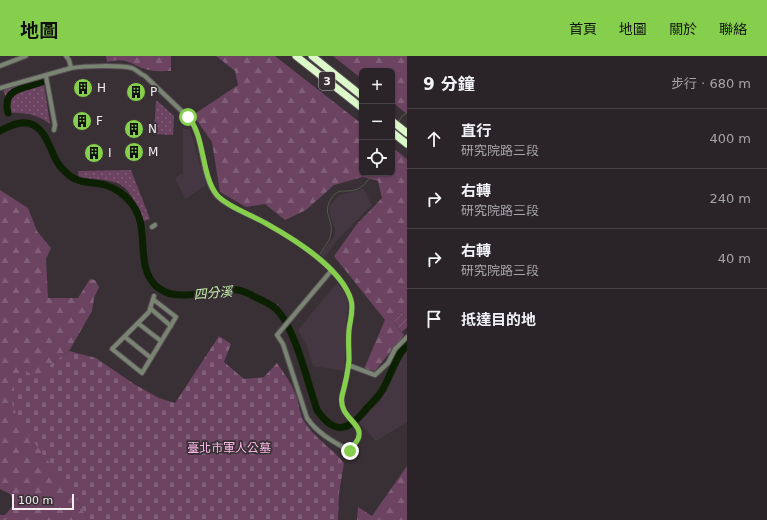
<!DOCTYPE html>
<html lang="zh-TW">
<head>
<meta charset="utf-8">
<style>
  body { margin:0; font-family:"DejaVu Sans","Noto Sans TC",sans-serif; background:#363034; color:#f1f3f6 }
  .controls { position:absolute; right:12px; top:12px; display:grid; overflow:hidden; border-radius:6px; box-shadow:0 1px 3px #0004 }
  .controls button { width:36px; height:36px; display:grid; place-items:center; padding:0; border:0; border-bottom:1px solid #464145; background:#2a2428; color:#f1f3f6; font:20px sans-serif }
  .scale { position:absolute; left:12px; bottom:10px; width:62px; box-sizing:border-box; padding-left:4px; border:2px solid #f2edf0; border-top:0; font-size:11px; line-height:14px; white-space:nowrap; color:#f2edf0; -webkit-text-stroke:3px #383035; paint-order:stroke }
  .stop { position:absolute; width:12px; height:12px; margin:-9px; border:3px solid #85cf4c; border-radius:50%; background:#fff }
  .stop.end { background:#85cf4c; border-color:#fff; box-shadow:0 1px 4px #0008 }
  .list { margin:0; padding:0; list-style:none }
  h2 { display:flex; justify-content:space-between; align-items:center; height:52px; margin:0; padding:0 16px; font-size:17px }
  h2 small { font-size:13px; font-weight:400; color:#a5a4a8 }
  .list li { display:grid; grid-template-columns:26px 1fr auto; gap:12px; align-items:center; box-sizing:border-box; height:60px; padding:0 16px; border-top:1px solid #464145 }
  .list b { display:block; font-size:15px; white-space:nowrap }
  .list p { margin:0; font-size:13px; white-space:nowrap; color:#a5a4a8 }
  .list em { font-size:13px; font-style:normal; color:#a5a4a8 }
  .icon { flex:none; width:22px; height:22px; fill:none; stroke:currentColor; stroke-width:2; stroke-linecap:round; stroke-linejoin:round }
  .map { position:relative; flex:none; width:407px; height:464px; overflow:hidden }
  header { display:flex; align-items:center; gap:24px; box-sizing:border-box; height:56px; padding:0 20px; background:#85cf4c; color:#111 }
  header strong { font-size:19px }
  nav { display:flex; gap:22px; margin-inline-start:auto; font-size:14px }
  main { display:flex }
  aside { flex:1; background:#2a2428 }
  .map>svg:first-child { display:block }
  .built { fill:#453741 }
  .forest { fill:url(#forest-firs) }
  .cemetery { fill:url(#cemetery-stones) }
  .park { fill:url(#park-dots) }
  .garden { fill:url(#garden-furrows) }
  .lines { fill:none; stroke-linecap:round; stroke-linejoin:round }
  .stream { stroke:#505e48; stroke-width:1 }
  .river { stroke:#0b2000; stroke-width:7 }
  .street-casing { stroke:#564e53; stroke-width:6 }
  .highway-casing { stroke:#564e53; stroke-width:9 }
  .street { stroke:#798572; stroke-width:4 }
  .highway { stroke:#dbf9c9; stroke-width:7 }
  .route { stroke:#85cf4c; stroke-width:5 }
  .labels { text-anchor:middle; dominant-baseline:central; stroke-width:3.5; stroke-linejoin:round; paint-order:stroke }
  .shield { fill:#383035; stroke:#bab4b8; stroke-width:1 }
  .shield-label { font-size:11px; font-weight:bold; fill:#f2edf0 }
  .poi-label { font-size:12px; fill:#f2edf0; stroke:#383035; text-anchor:start }
  .park-label { font-size:12px; fill:#fcb7e8; stroke:#383035 }
  .water-label { font-size:13px; font-style:italic; fill:#c2eda9; stroke:#383035 }
</style>
</head>
<body>
<header>
<strong>地圖</strong>
<nav><a>首頁</a><a>地圖</a><a>關於</a><a>聯絡</a></nav>
</header>
<main>
<div class="map">
<svg width="407" height="464" viewBox="0 0 407 464">
  <defs>
    <pattern id="forest-firs" width="22" height="20" patternUnits="userSpaceOnUse"><rect width="22" height="20" fill="#6c4461"/><path d="M5 1l3.5 6h-7zM16 11l3.5 6h-7z" fill="#815f78"/></pattern>
    <pattern id="cemetery-stones" width="16" height="16" patternUnits="userSpaceOnUse"><rect width="16" height="16" fill="#6c4461"/><path d="M2 7V4a2 2 0 0 1 4 0v3zM10 15v-3a2 2 0 0 1 4 0v3z" fill="#815f78"/></pattern>
    <pattern id="park-dots" width="8" height="8" patternUnits="userSpaceOnUse"><rect width="8" height="8" fill="#6c4461"/><path d="M2 2h.1M6 6h.1" fill="none" stroke="#815f78" stroke-width="1.8" stroke-linecap="round"/></pattern>
    <pattern id="garden-furrows" width="10" height="10" patternUnits="userSpaceOnUse"><rect width="10" height="10" fill="#6c4461"/><path d="M-1 1l2-2M0 10L10 0M9 11l2-2" fill="none" stroke="#815f78"/></pattern>
  </defs>
  <rect width="100%" height="100%" fill="#383035"/>
  <!-- built -->
  <g class="built">
    <polygon points="183,73 190,73 206,129 185,143 175,122 183,117"/>
    <polygon points="363,132 372,149 338,183 324,202 321,198 335,179 335,172 331,163 329,151 339,139 357,135"/>
    <polygon points="337,227 344,236 348,247 344,315 313,310 307,290 298,274"/>
    <polygon points="407,295 407,366 376,385 359,366 381,344 394,320 402,301"/>
  </g>
  <!-- forest -->
  <g class="forest">
    <path d="M106 0H171V15C163 15 153 16 145 13 128 7 127 1 107 6Z"/>
    <polygon points="216,0 275,0 362,68 362,117 392,117 392,91 407,103 407,262 402,256 394,266 404,279 375,315 364,313 385,264 334,200 357,168 382,142 378,125 363,121 334,129 306,154 285,164 265,148 246,151 220,136 212,86 193,59 238,29 235,15"/>
    <polygon points="333,0 407,0 407,58 392,46 392,15 362,15 362,23"/>
    <polygon points="0,134 28,152 37,175 51,192 46,203 48,242 78,242 90,223 95,224 99,231 94,242 92,255 69,295 48,310 77,444 88,464 0,464 0,459 5,459 15,447 10,438 0,433"/>
    <polygon points="407,410 407,464 357,464 358,451 372,460"/>
  </g>
  <!-- cemetery -->
  <path class="cemetery" d="M219 280 231 288 224 306 244 323 264 321 277 307C284 317 291 327 296 339 299 347 299 357 304 365 314 382 332 392 344 407L339 437 338 464H88L77 444 25 374 19 364 9 340 13 331 25 314 45 328 48 310 69 295 96 302 134 328 159 342 175 347Z"/>
  <!-- park -->
  <g class="park">
    <path d="M43 23 50 68C38 59 26 56 11 57L3 33Z"/>
    <polygon points="156,44 174,60 173,79 154,78"/>
    <path d="M131 114 150 163 144 165C137 152 132 133 117 127 106 123 90 123 79 121L78 115Z"/>
  </g>
  <!-- garden -->
  <polygon class="garden" points="402,256 407,262 407,271 402,276 394,266"/>
  <g class="lines">
    <!-- stream -->
    <g class="stream">
      <polyline points="398,67 402,60 407,57"/>
      <path d="M320 198C324 191 331 184 331 176 333 163 322 157 331 143 339 131 343 137 355 134 363 132 368 124 373 117"/>
      <polyline points="275,252 278,248"/>
    </g>
    <!-- river -->
    <g class="river">
      <path d="M8 57C2 32 23 33 42 26"/>
      <path d="M0 75C9 70 21 64 31 68 45 73 49 90 55 102 58 109 64 115 70 120 80 128 94 126 105 129 115 132 126 139 132 148 151 172 134 209 156 230 170 242 183 239 199 238 212 236 226 233 238 234 244 235 250 238 255 241 262 244 271 248 276 253 295 271 308 328 317 354 335 380 349 375 367 352 373 346 379 340 383 333 391 319 395 301 407 289"/>
    </g>
    <defs>
      <g id="street">
        <polyline points="66,0 69,4 71,12"/>
        <polyline points="0,10 26,0"/>
        <polyline points="46,20 55,69 54,74"/>
        <path d="M0 32 71 12C86 10 118 9 132 12 137 14 140 18 145 20L190 63C205 85 200 119 217 140 227 151 254 160 267 168 294 183 342 213 351 244 354 254 350 264 349 274 348 284 349 294 349 304 348 316 345 329 342 340 338 362 365 367 358 383 356 387 352 391 350 395 334 386 318 378 307 362L283 288 277 279 331 215"/>
        <polyline points="152,171 155,169"/>
        <polyline points="154,244 176,261 142,317 112,293 149,256 154,240"/>
        <polyline points="151,253 171,270"/>
        <polyline points="139,268 161,285"/>
        <polyline points="125,281 151,302"/>
        <polyline points="348,309 375,319 388,307 395,293 407,281"/>
      </g>
      <g id="highway">
        <polyline points="296,0 362,52"/>
        <polyline points="312,0 362,40"/>
        <polyline points="392,65 407,77"/>
        <polyline points="392,76 407,88"/>
      </g>
    </defs>
    <!-- street casing -->
    <use href="#street" class="street-casing"/>
    <!-- highway casing -->
    <use href="#highway" class="highway-casing"/>
    <!-- street -->
    <use href="#street" class="street"/>
    <!-- highway -->
    <use href="#highway" class="highway"/>
  </g>
  <g class="lines">
    <!-- route -->
    <path class="route" d="M188 61C205 79 201 119 217 139 226 150 254 160 267 168 294 183 342 213 351 244 354 253 350 264 349 274 348 284 349 294 349 304 348 316 345 329 342 340 338 362 365 367 358 383 356 387 352 391 350 395"/>
  </g>
  <!-- icons -->
  <defs>
    <symbol id="building-disc" viewBox="-11 -11 22 22"><circle r="9.5" fill="#85cf4c" stroke="#383035"/><path d="M-4-6H4V6H1V3H-1V6H-4ZM-2.5-4.3h1.7v1.8h-1.7ZM.8-4.3h1.7v1.8H.8ZM-2.5-1h1.7V.8h-1.7ZM.8-1h1.7V.8H.8Z" fill="#111"/></symbol>
  </defs>
  <g fill-rule="evenodd">
    <use href="#building-disc" x="72" y="21" width="22" height="22"/>
    <use href="#building-disc" x="125" y="25" width="22" height="22"/>
    <use href="#building-disc" x="71" y="54" width="22" height="22"/>
    <use href="#building-disc" x="123" y="62" width="22" height="22"/>
    <use href="#building-disc" x="123" y="85" width="22" height="22"/>
    <use href="#building-disc" x="83" y="86" width="22" height="22"/>
  </g>
  <g class="labels">
    <!-- shield labels -->
    <rect class="shield" x="319" y="16" width="16" height="18" rx="3"/>
    <g class="shield-label">
      <text x="327" y="25">3</text>
    </g>
    <!-- poi labels -->
    <g class="poi-label">
      <text x="97" y="32">H</text>
      <text x="150" y="36">P</text>
      <text x="96" y="65">F</text>
      <text x="148" y="73">N</text>
      <text x="148" y="96">M</text>
      <text x="108" y="97">I</text>
    </g>
    <!-- park labels -->
    <g class="park-label">
      <text x="229" y="392">臺北市軍人公墓</text>
    </g>
    <!-- water labels -->
    <g class="water-label">
      <text transform="translate(213 237) rotate(-5)">四分溪</text>
    </g>
  </g>
</svg>
<div class="controls">
<button>+</button>
<button>−</button>
<button><svg class="icon" aria-label="locate" viewBox="0 0 24 24"><circle cx="12" cy="12" r="6"/><path d="M12 2v4M12 18v4M2 12h4M18 12h4"/></svg></button>
</div>
<div class="scale">100 m</div>
<div class="stop" style="left:188px;top:61px"></div>
<div class="stop end" style="left:350px;top:395px"></div>
</div>
<aside>
<h2>9 分鐘<small>步行 · 680 m</small></h2>
<ul class="list">
<li><svg class="icon" aria-label="ahead" viewBox="0 0 24 24"><path d="M12 20V5M6 11l6-6 6 6"/></svg><div><b>直行</b><p>研究院路三段</p></div><em>400 m</em></li>
<li><svg class="icon" aria-label="right" viewBox="0 0 24 24"><path d="M7 20v-9h11M14 6l5 5-5 5"/></svg><div><b>右轉</b><p>研究院路三段</p></div><em>240 m</em></li>
<li><svg class="icon" aria-label="right" viewBox="0 0 24 24"><path d="M7 20v-9h11M14 6l5 5-5 5"/></svg><div><b>右轉</b><p>研究院路三段</p></div><em>40 m</em></li>
<li><svg class="icon" aria-label="arrive" viewBox="0 0 24 24"><path d="M6 21V4h12l-3 4 3 4H6"/></svg><div><b>抵達目的地</b></div></li>
</ul>
</aside>
</main>
</body>
</html>
